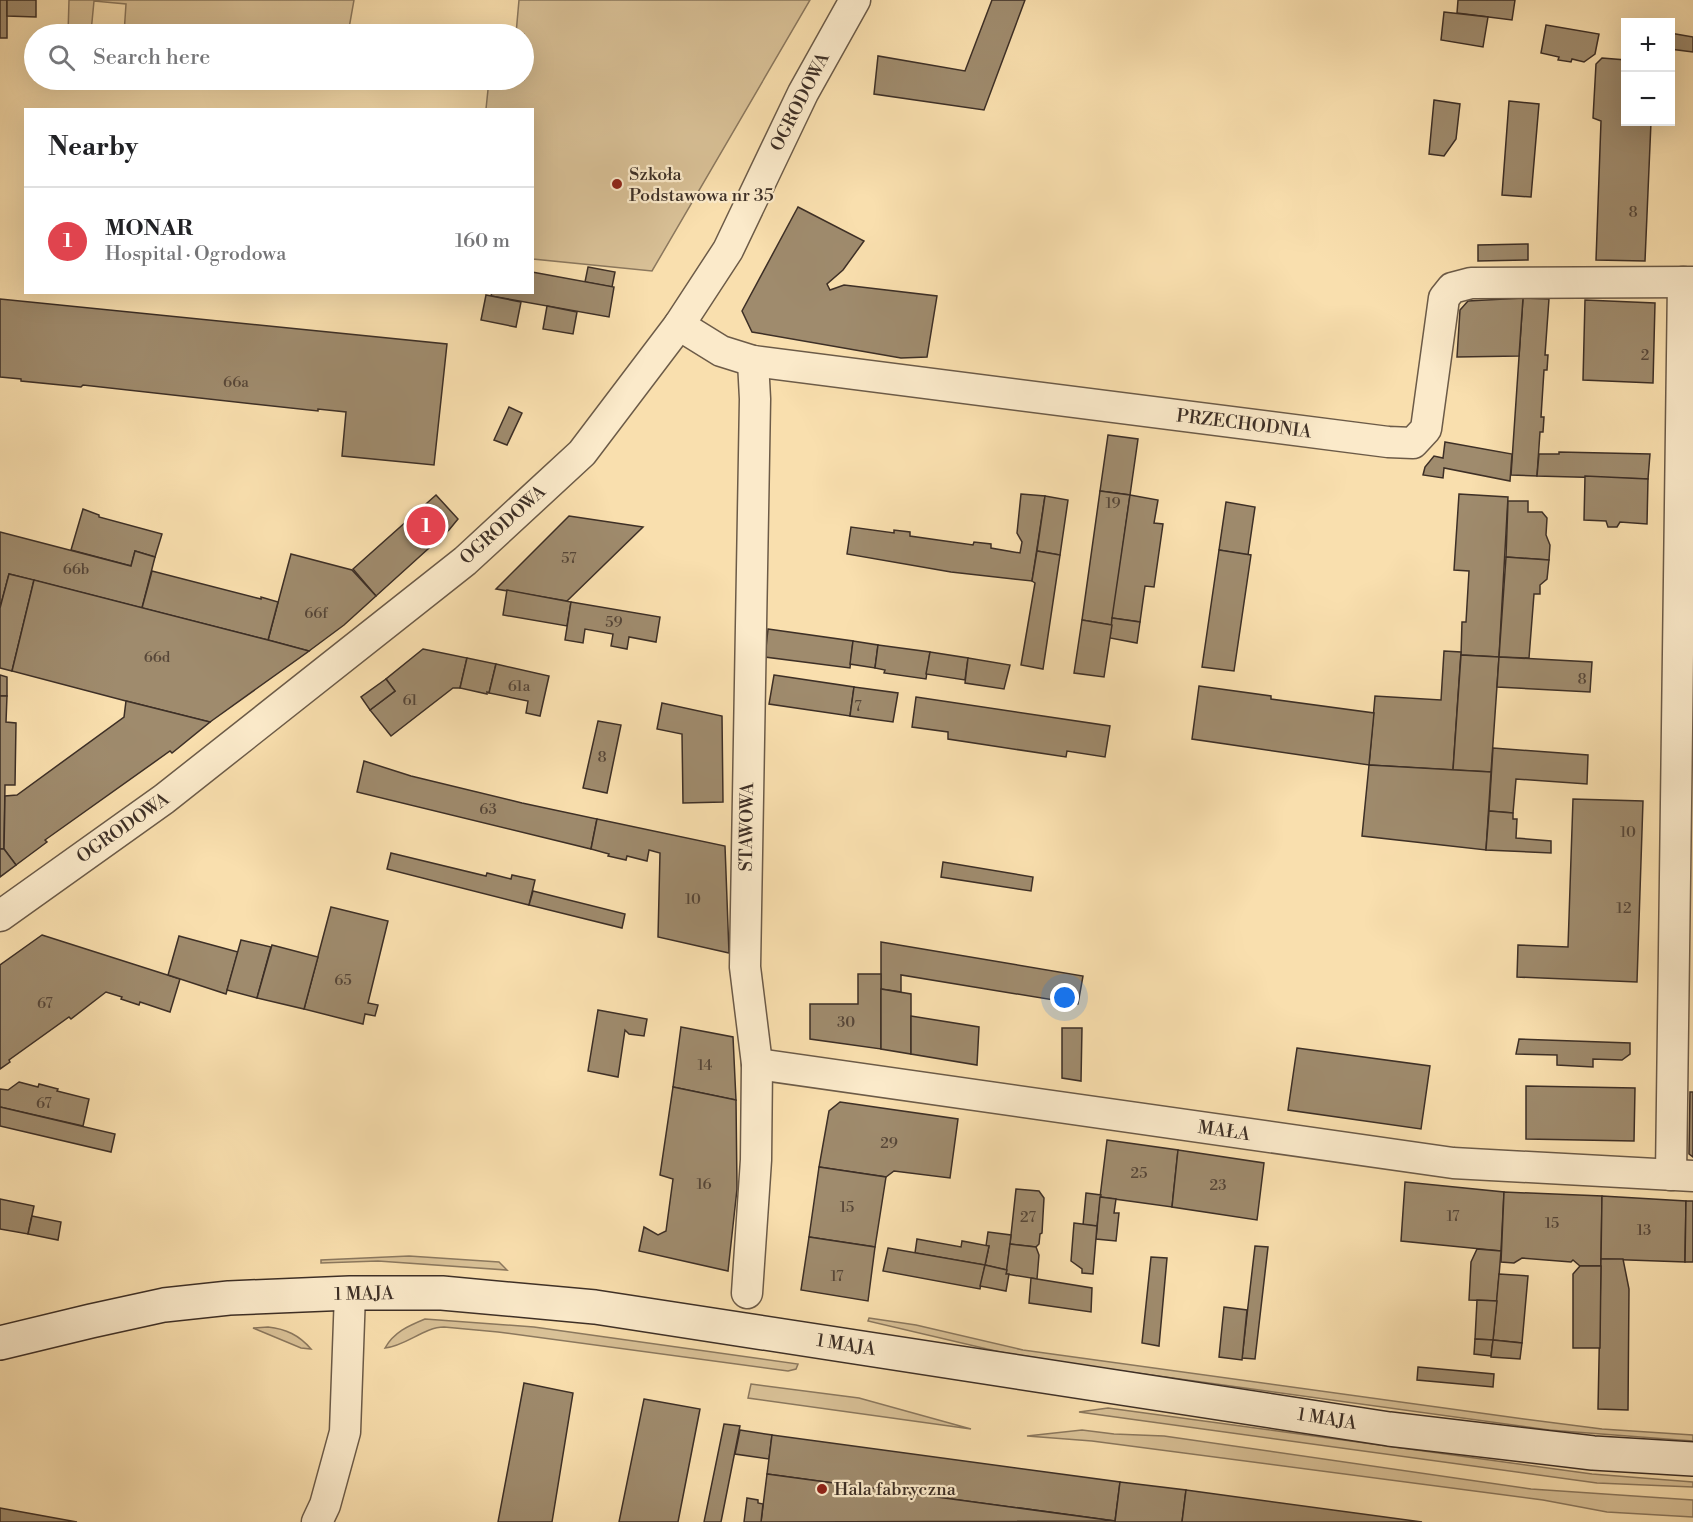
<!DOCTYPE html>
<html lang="en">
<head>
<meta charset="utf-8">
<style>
  body { margin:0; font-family:"Libre Bodoni",serif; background:#f6f6f6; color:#202124 }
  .controls { position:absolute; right:18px; top:18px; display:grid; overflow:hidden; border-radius:0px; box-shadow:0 6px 24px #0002 }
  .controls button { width:54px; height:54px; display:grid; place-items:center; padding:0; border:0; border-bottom:2px solid #e0e0e0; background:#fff; color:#202124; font:30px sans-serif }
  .you { position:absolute; left:1065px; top:998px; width:21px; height:21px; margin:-15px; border:4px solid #fff; border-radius:50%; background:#1a73e8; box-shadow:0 0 0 9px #1a73e833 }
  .badge { display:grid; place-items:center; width:39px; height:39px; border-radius:50%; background:#d93025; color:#fff; font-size:20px; font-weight:700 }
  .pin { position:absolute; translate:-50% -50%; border:3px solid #fff; box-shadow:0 2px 6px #0006 }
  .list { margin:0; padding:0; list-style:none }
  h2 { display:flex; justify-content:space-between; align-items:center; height:78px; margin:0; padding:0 24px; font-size:26px }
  h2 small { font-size:20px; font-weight:400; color:#757577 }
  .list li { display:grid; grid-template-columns:39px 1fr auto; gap:18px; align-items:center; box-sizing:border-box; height:108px; padding:0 24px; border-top:2px solid #e0e0e0 }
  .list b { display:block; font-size:22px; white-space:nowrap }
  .list p { margin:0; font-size:20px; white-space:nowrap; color:#757577 }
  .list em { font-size:20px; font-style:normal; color:#757577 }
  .icon { flex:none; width:33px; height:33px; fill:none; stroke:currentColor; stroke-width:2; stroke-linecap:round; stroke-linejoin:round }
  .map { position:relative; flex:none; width:1693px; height:1522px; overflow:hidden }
  .search { position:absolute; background:#fff; box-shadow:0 6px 24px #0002; left:24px; top:24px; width:510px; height:66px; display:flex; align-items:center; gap:15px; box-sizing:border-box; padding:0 21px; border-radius:33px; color:#757577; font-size:22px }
  .panel { position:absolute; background:#fff; box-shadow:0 6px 24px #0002; left:24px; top:108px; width:510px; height:186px; border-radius:0px }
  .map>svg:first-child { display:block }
  .green { fill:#d9c197; stroke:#8b785e; stroke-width:1.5 }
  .building { fill:#9f8b6d; stroke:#3d2f26; stroke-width:1.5 }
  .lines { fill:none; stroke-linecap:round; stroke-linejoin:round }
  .minor-casing { stroke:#6c5b48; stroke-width:33 }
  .secondary-casing { stroke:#3d2f26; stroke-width:36 }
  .minor { stroke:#fbeaca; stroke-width:30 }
  .secondary { stroke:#fbeaca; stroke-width:33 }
  .poi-dot { fill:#8f2418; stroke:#fbeaca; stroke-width:2 }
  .labels { text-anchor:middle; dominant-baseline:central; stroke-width:4.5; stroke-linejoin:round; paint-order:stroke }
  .number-label { font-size:15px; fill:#564638 }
  .street-label { font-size:18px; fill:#3d2f26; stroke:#fbeaca }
  .poi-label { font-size:18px; fill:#3d2f26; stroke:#fbeaca; text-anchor:start }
</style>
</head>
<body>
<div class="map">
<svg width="1693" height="1522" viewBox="0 0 1693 1522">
  <rect width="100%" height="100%" fill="#f9dfae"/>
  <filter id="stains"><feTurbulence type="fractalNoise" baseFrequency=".00333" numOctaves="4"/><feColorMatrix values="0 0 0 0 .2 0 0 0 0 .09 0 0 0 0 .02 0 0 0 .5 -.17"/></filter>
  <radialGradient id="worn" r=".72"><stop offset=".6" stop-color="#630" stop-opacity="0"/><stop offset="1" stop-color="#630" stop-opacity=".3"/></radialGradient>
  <!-- green -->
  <g class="green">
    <polygon points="69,0 354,0 348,34 124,34 126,4 94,1 91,32 68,34"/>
    <polygon points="519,0 810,0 652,271 533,259 532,110 486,109 489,80 524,80 524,34 516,34"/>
    <polygon points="409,1256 499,1262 507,1270 378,1261 321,1263 321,1260"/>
    <polygon points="869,1318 916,1325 1023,1350 1524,1419 1602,1429 1693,1435 1693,1441 1549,1430 1086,1366 1000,1352 868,1321"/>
    <path d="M425 1319 534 1327 798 1364 796 1369 788 1371 498 1332 444 1327C424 1327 406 1346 385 1348 394 1332 408 1326 425 1319Z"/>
    <path d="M268 1327C286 1329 299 1335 311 1349L301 1348 253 1328Z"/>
    <polygon points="751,1384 859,1398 971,1429 748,1398"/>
    <polygon points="1108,1408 1592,1474 1693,1482 1693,1487 1597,1483 1079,1412"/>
    <polygon points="1082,1430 1114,1434 1164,1436 1531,1489 1693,1500 1693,1517 1607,1512 1543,1500 1092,1441 1027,1436"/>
  </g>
  <!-- building -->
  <g class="building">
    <rect x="0" y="0" width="7" height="38"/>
    <polygon points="7,0 36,0 36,17 7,16"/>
    <polygon points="992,0 1025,0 984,110 874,94 878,56 965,71"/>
    <polygon points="1458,0 1515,0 1512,20 1457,13"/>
    <polygon points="1444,12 1488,17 1483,47 1441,40"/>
    <polygon points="1546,25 1599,34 1595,54 1584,62 1572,59 1571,62 1558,60 1559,57 1541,53"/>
    <polygon points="1670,33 1693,37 1693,52 1670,49"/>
    <polygon points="1602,58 1626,60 1626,122 1651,122 1645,261 1596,260 1601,121 1593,118 1596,64"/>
    <polygon points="1434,100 1460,104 1456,139 1444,156 1429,154"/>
    <polygon points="1509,101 1539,104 1531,197 1502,195"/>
    <polygon points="798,207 864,241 843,270 827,284 830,290 844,285 937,296 927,357 901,358 752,332 742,311"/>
    <polygon points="1528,244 1528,260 1478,261 1478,245"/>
    <polygon points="588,267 615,272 612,287 585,282"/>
    <polygon points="532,272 614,287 609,317 491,296 492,292 532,292"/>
    <polygon points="486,295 521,302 516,327 481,320"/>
    <polygon points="1523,298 1549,299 1545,355 1548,355 1547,370 1544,370 1541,417 1544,417 1543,432 1540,432 1537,476 1511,475"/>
    <polygon points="1523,298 1519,356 1457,357 1460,310 1468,301"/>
    <polygon points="0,299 447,344 434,465 342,456 346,412 318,409 318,411 83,385 81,387 21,381 21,379 0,377"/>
    <polygon points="1585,300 1655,303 1653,383 1583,380"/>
    <polygon points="547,306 577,312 573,334 543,329"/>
    <polygon points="509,407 522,413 507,445 494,440"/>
    <polygon points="1108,435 1138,439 1130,495 1100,491"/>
    <polygon points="1445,442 1512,454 1510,481 1444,468 1443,478 1423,475 1425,467 1434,456 1443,458"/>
    <polygon points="1559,452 1650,454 1648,479 1537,476 1539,454 1559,454"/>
    <polygon points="1585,476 1648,479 1647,524 1620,522 1617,527 1608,527 1606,521 1584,520"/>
    <polygon points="1100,491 1130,495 1112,625 1082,620"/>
    <polygon points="1021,494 1045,496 1032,581 951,572 847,554 851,527 894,533 894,530 910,532 910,536 973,545 974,542 991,544 991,548 1020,553 1022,542 1017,533"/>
    <polygon points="1459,494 1508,497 1499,657 1461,655 1462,622 1466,622 1469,571 1454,570"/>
    <polygon points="436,495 458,519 449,530 376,596 353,569"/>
    <polygon points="1130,495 1158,500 1154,523 1163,524 1154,587 1145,586 1140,622 1112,618"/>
    <polygon points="1045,496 1068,500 1060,555 1037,551"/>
    <polygon points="1508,501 1528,501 1528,512 1542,512 1547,518 1546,535 1550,545 1549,560 1506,557"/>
    <polygon points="1226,502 1255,507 1248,555 1219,550"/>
    <polygon points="83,509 99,515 99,517 162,534 155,557 135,551 131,566 71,550"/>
    <polygon points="569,516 643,527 567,601 496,589"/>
    <polygon points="0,532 131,566 135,551 155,557 142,608 9,574 0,608"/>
    <polygon points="1219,550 1251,555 1234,671 1202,667"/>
    <polygon points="1037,551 1060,555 1043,669 1021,665 1035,583 1032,581"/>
    <polygon points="291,554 352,570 376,596 344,625 309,651 268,640"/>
    <polygon points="1506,557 1549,560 1547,579 1540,585 1540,594 1534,594 1529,658 1499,657"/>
    <polygon points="152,571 261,599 261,597 278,602 268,640 142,608"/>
    <polygon points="9,574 34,580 12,671 0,668 0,608"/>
    <polygon points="34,580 268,640 309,651 210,722 126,701 12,671"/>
    <polygon points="507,590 571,602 567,626 503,615"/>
    <polygon points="571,602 660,617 656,642 629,637 627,649 611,646 613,634 585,629 583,643 565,640"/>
    <polygon points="1112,618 1140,622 1137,643 1110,638"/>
    <polygon points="1082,620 1112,625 1104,677 1074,673"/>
    <polygon points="768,629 853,641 850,668 765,657"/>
    <polygon points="853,641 878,645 875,668 850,664"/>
    <polygon points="878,645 930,652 926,679 884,673 885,670 875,668"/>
    <polygon points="423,649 467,658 460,688 453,688 391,736 370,710 395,691 386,679"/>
    <polygon points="1444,651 1461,652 1453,770 1369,765 1375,696 1441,700"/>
    <polygon points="930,652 968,658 965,680 926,674"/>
    <polygon points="1461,655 1499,657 1491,772 1453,770"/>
    <polygon points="1499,657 1592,662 1590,692 1497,687"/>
    <polygon points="467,658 496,664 489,693 487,692 487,694 460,688"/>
    <polygon points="968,658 1010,665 1004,689 965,683"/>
    <polygon points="496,664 549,676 540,716 526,713 528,701 489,693"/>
    <polygon points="0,675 7,677 7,696 0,696"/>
    <polygon points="774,675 854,687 850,716 769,704"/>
    <polygon points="386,679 395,691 370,710 361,697"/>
    <polygon points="1199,686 1271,696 1271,699 1374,713 1369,765 1192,739"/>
    <polygon points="854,687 898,693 893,722 850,716"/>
    <polygon points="0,696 7,696 6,722 16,723 15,785 5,785 4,849 0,849"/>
    <polygon points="916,697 1110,726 1105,757 1067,751 1066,757 948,739 948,732 912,727"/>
    <polygon points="126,701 210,722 172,753 170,751 45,840 47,842 16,865 4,849 5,796 17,795 124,717"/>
    <polygon points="662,703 722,716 723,802 683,803 682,734 657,729"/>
    <polygon points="598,721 621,725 607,793 583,788"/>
    <polygon points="1493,748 1588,755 1587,784 1516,779 1513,813 1489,811"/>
    <polygon points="364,761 411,776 522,803 597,819 591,849 357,792"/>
    <polygon points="1369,765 1491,772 1486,850 1362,836"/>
    <polygon points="1573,799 1643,801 1637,982 1517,977 1518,945 1568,947"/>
    <polygon points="1489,811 1513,813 1513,819 1517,819 1516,838 1551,841 1551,853 1486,850"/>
    <polygon points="597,819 725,846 729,953 658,937 660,853 649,850 647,861 627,856 626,860 608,856 609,854 591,849"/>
    <polygon points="0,849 4,849 16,865 0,877"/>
    <polygon points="391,853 486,876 487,873 511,879 512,875 535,880 529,905 387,869"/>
    <polygon points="943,862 1033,877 1031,891 941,877"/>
    <polygon points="533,891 625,914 622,928 529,905"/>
    <polygon points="331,907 388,921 368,1003 378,1005 375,1016 365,1014 363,1024 304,1009"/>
    <polygon points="42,935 180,979 170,1012 140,1002 139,1005 121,999 122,997 106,992 71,1019 69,1017 9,1060 10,1062 0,1069 0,965"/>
    <polygon points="179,936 238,952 226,994 168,975"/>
    <polygon points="241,940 271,947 257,998 227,990"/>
    <polygon points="881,942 1083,976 1078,1004 901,975 901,992 881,989"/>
    <polygon points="272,945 318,957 304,1009 257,998"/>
    <polygon points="858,974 881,974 881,1049 810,1039 810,1004 858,1004"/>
    <polygon points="881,989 911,994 911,1054 881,1049"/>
    <polygon points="598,1010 647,1019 644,1036 629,1034 625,1030 618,1077 588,1071"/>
    <polygon points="911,1016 979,1027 977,1065 911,1054"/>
    <polygon points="681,1027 733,1037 736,1100 673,1087"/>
    <polygon points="1062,1028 1082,1028 1081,1081 1062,1078"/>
    <polygon points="1519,1039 1630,1043 1630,1054 1622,1060 1593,1059 1593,1067 1557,1065 1557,1055 1516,1054"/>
    <polygon points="1297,1048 1430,1066 1421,1129 1288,1110"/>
    <polygon points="19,1082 38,1087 39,1084 58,1089 57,1091 89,1099 83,1126 0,1107 0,1089 8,1090"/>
    <polygon points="1526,1086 1635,1088 1634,1141 1526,1139"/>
    <polygon points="673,1087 736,1100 737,1189 728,1271 639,1251 644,1227 658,1235 666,1231 673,1179 660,1175"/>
    <polygon points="1690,1092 1693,1092 1693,1157 1689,1154"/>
    <polygon points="840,1102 958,1119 950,1178 894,1171 886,1177 819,1167 829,1111"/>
    <polygon points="0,1107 115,1134 111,1152 0,1126"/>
    <polygon points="1107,1140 1178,1150 1172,1207 1100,1197"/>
    <polygon points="1178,1150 1264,1163 1257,1220 1172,1207"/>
    <polygon points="819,1167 886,1177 875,1247 809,1237"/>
    <polygon points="1405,1182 1504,1192 1501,1251 1401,1241"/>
    <polygon points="1016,1189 1039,1191 1044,1198 1042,1233 1040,1234 1039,1244 1036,1247 1010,1244"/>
    <polygon points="1504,1192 1602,1196 1601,1266 1580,1266 1573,1260 1571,1262 1522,1258 1514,1263 1501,1262"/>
    <polygon points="1086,1193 1101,1195 1097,1226 1083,1225"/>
    <polygon points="1602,1196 1686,1201 1685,1262 1601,1259"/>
    <polygon points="1100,1197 1116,1199 1114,1213 1119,1213 1116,1241 1096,1239"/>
    <polygon points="0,1199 34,1206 28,1234 0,1229"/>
    <polygon points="1686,1201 1693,1201 1693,1262 1685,1262"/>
    <polygon points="32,1216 61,1222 58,1240 28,1234"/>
    <polygon points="1074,1223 1097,1226 1093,1274 1082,1273 1082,1269 1071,1261"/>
    <polygon points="988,1232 1011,1235 1007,1270 985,1265 989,1246 986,1246"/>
    <polygon points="809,1237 875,1247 868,1301 801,1290"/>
    <polygon points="917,1239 961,1247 962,1241 989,1246 985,1265 915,1253"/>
    <polygon points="1010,1244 1036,1247 1039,1255 1037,1279 1006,1274"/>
    <polygon points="1255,1246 1268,1247 1255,1359 1242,1358"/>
    <polygon points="888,1248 985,1265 980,1289 883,1271"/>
    <polygon points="1477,1249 1501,1251 1497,1301 1469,1300 1471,1262"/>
    <polygon points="1151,1257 1167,1258 1159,1346 1142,1343"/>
    <polygon points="1601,1259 1623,1259 1629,1289 1628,1410 1598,1409"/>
    <polygon points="985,1265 1007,1270 1006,1274 1009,1274 1006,1291 980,1286"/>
    <polygon points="1580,1266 1601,1266 1600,1348 1573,1348 1573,1274"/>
    <polygon points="1499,1274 1528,1276 1522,1343 1493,1340"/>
    <polygon points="1031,1278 1092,1288 1091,1312 1029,1303"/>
    <polygon points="1477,1300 1497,1301 1493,1340 1475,1339"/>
    <polygon points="1224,1307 1247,1310 1242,1360 1219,1357"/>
    <polygon points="1475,1339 1493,1340 1491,1356 1474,1354"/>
    <polygon points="1493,1340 1522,1343 1520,1359 1491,1357"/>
    <polygon points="1418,1367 1494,1374 1493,1387 1417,1380"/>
    <polygon points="524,1383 573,1393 552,1522 498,1522"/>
    <polygon points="644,1399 700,1409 678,1522 619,1522"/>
    <polygon points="724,1424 740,1426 721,1522 704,1522"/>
    <polygon points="740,1430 772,1435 769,1459 735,1454"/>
    <polygon points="772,1435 1120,1482 1115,1521 767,1474"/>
    <polygon points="767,1474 1115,1521 761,1522"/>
    <polygon points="1120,1482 1186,1490 1182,1522 1115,1522"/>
    <polygon points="1186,1490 1422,1522 1182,1522"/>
    <polygon points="747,1498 758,1500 758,1503 763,1504 761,1522 744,1522"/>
    <polygon points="0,1508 77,1522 0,1522"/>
  </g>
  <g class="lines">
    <defs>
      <g id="minor">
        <polyline points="679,325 721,351 753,361 1388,442 1413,443 1426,429 1444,298 1452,288 1471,283 1693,282"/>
        <polyline points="0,916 164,799 465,561 582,453 679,325 728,250 803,93 855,0"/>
        <polyline points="757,1064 1453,1163 1693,1176"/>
        <polyline points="1671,1175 1683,282"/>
        <polyline points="747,1293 756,1160 757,1064 745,967 755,399 753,361"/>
        <polyline points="317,1522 325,1505 345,1432 350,1293"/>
      </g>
      <polyline id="secondary" points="0,1343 91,1321 164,1305 229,1298 350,1293 442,1293 595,1307 1389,1429 1593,1453 1693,1459"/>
    </defs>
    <!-- minor casing -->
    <use href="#minor" class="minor-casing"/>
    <!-- secondary casing -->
    <use href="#secondary" class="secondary-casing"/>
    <!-- minor -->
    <use href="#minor" class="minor"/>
    <!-- secondary -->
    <use href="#secondary" class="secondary"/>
  </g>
  <!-- markers -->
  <g class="poi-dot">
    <circle cx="617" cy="184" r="6"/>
    <circle cx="822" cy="1489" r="6"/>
  </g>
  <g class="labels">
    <!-- number labels -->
    <g class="number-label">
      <text x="1633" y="212">8</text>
      <text x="1645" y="355">2</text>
      <text x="236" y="382">66a</text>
      <text x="1113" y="503">19</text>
      <text x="569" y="558">57</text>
      <text x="76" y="569">66b</text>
      <text x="316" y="613">66f</text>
      <text x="614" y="622">59</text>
      <text x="157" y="657">66d</text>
      <text x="1582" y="679">8</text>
      <text x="519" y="686">61a</text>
      <text x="410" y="700">61</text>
      <text x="858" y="706">7</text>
      <text x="602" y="757">8</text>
      <text x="488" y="809">63</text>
      <text x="1628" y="832">10</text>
      <text x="693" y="899">10</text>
      <text x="1624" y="908">12</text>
      <text x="343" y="980">65</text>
      <text x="45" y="1003">67</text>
      <text x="846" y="1022">30</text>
      <text x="705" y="1065">14</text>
      <text x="44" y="1103">67</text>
      <text x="889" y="1143">29</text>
      <text x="1139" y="1173">25</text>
      <text x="704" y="1184">16</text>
      <text x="1218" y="1185">23</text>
      <text x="847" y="1207">15</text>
      <text x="1453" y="1216">17</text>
      <text x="1028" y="1217">27</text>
      <text x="1552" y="1223">15</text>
      <text x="1644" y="1230">13</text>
      <text x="837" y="1276">17</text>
    </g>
    <!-- street labels -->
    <g class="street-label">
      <text transform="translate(800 102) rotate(-63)">OGRODOWA</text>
      <text transform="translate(1244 424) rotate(7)">PRZECHODNIA</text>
      <text transform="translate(503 525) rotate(-42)">OGRODOWA</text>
      <text transform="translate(747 827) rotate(-89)">STAWOWA</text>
      <text transform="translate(123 828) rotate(-35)">OGRODOWA</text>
      <text transform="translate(1224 1131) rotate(8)">MAŁA</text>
      <text transform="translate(364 1294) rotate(-1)">1 MAJA</text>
      <text transform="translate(846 1345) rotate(9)">1 MAJA</text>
      <text transform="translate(1327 1419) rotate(9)">1 MAJA</text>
    </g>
    <!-- poi labels -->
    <g class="poi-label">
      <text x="629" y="174">Szkoła<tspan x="629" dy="21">Podstawowa nr 35</tspan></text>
      <text x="834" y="1489">Hala fabryczna</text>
    </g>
  </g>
  <rect width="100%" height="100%" filter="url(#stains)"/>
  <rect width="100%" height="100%" fill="url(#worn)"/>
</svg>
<div class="controls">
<button>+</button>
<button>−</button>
</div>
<div class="you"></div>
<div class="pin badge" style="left:426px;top:526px;background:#e0444e">1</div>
<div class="search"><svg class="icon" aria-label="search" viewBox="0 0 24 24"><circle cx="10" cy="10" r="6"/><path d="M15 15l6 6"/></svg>Search here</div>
<section class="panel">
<h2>Nearby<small></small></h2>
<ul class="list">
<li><span class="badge" style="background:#e0444e">1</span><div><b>MONAR</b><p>Hospital · Ogrodowa</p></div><em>160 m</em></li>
</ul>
</section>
</div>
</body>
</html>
